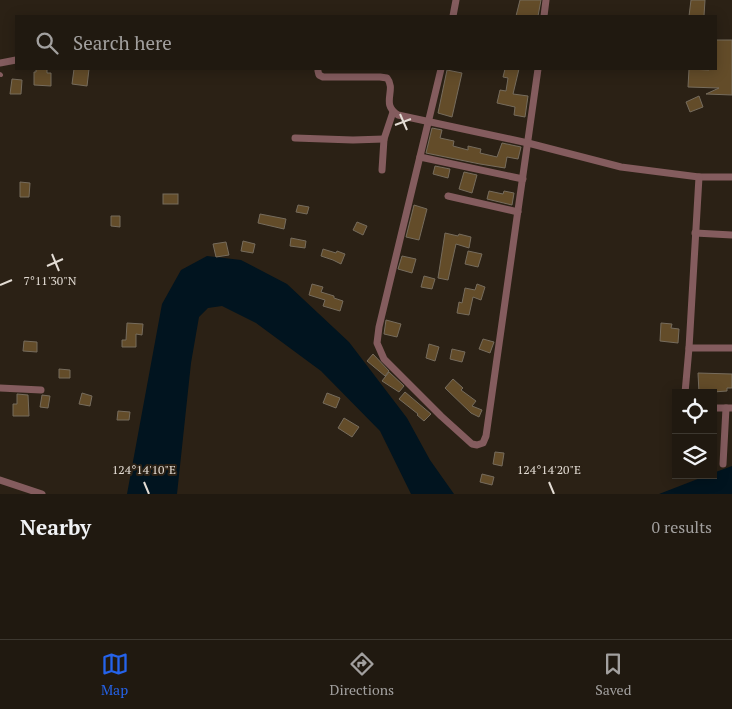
<!DOCTYPE html>
<html lang="en">
<head>
<meta charset="utf-8">
<style>
  body { margin:0; font-family:"PT Serif",serif; background:#2d261e; color:#f1f3f6 }
  .controls { position:absolute; right:15px; bottom:15px; display:grid; overflow:hidden; border-radius:0px; box-shadow:0 2px 12px #0003 }
  .controls button { width:45px; height:45px; display:grid; place-items:center; padding:0; border:0; border-bottom:1px solid #3d3830; background:#201910; color:#f1f3f6; font:25px sans-serif }
  .list { margin:0; padding:0; list-style:none }
  h2 { display:flex; justify-content:space-between; align-items:center; height:65px; margin:0; padding:0 20px; font-size:21px }
  h2 small { font-size:16px; font-weight:400; color:#a2a09f }
  .icon { flex:none; width:28px; height:28px; fill:none; stroke:currentColor; stroke-width:2; stroke-linecap:round; stroke-linejoin:round }
  .map { position:relative; flex:none; width:732px; height:494px; overflow:hidden }
  .search { position:absolute; background:#201910; box-shadow:0 2px 12px #0003; left:15px; right:15px; top:15px; height:55px; display:flex; align-items:center; gap:12px; box-sizing:border-box; padding:0 18px; border-radius:0px; color:#a2a09f; font-size:19px }
  .sheet { height:145px; background:#201910 }
  nav { display:flex; justify-content:space-around; align-items:center; box-sizing:border-box; height:70px; border-top:1px solid #3d3830; background:#201910; font-size:14px; color:#a2a09f }
  nav a { display:grid; justify-items:center; gap:2px }
  nav .on { color:#2563eb }
  .map>svg:first-child { display:block }
  .water { fill:#01141f }
  .building { fill:#634c29; stroke:#766c5d }
  .lines { fill:none; stroke-linecap:round; stroke-linejoin:round }
  .lane { stroke:#845c5e; stroke-width:4 }
  .street { stroke:#845c5e; stroke-width:7 }
  .ticks { fill:none; stroke:#e3dcd4; stroke-width:2 }
  .ticks-label { font-size:12px; text-anchor:middle; fill:#e3dcd4; stroke:#2b2115; stroke-width:4; stroke-linejoin:round; paint-order:stroke }
</style>
</head>
<body>
<div class="map">
<svg width="732" height="494" viewBox="0 0 732 494">
  <rect width="100%" height="100%" fill="#2b2115"/>
  <!-- water -->
  <g class="water">
    <polygon points="207,256 241,260 287,284 349,342 407,418 430,460 454,494 411,494 380,431 321,371 256,323 222,306 208,308 199,317 191,363 177,494 127,494 162,304 181,270"/>
    <polygon points="732,466 732,494 659,494 708,475 713,475 713,473"/>
  </g>
  <!-- building -->
  <g class="building">
    <polygon points="520,0 541,0 538,16 516,16"/>
    <polygon points="691,0 705,0 704,16 689,16"/>
    <polygon points="716,40 732,40 732,95 706,94 719,88 688,87 689,69 709,70 709,69 716,69"/>
    <polygon points="36,69 47,69 47,73 51,73 51,86 34,85 34,72 36,72"/>
    <polygon points="74,69 89,69 87,86 72,84"/>
    <polygon points="505,69 519,69 513,94 528,96 525,117 514,115 515,107 497,103 500,90 506,91 508,78 503,77"/>
    <polygon points="447,70 462,73 452,117 438,113"/>
    <polygon points="12,79 22,80 21,94 10,94"/>
    <polygon points="699,96 703,107 690,112 686,102"/>
    <polygon points="432,128 442,130 440,138 454,141 453,146 468,150 468,146 481,149 480,153 497,157 502,143 521,147 518,159 507,157 505,168 480,164 426,153"/>
    <polygon points="435,166 450,169 448,178 433,174"/>
    <polygon points="464,172 477,175 472,193 459,189"/>
    <polygon points="20,182 30,183 29,197 20,197"/>
    <polygon points="489,191 503,194 504,191 514,193 512,205 487,199"/>
    <rect x="163" y="194" width="15" height="10"/>
    <polygon points="298,205 309,207 307,214 296,212"/>
    <polygon points="414,205 427,209 419,240 406,237"/>
    <polygon points="260,214 286,219 284,229 258,223"/>
    <polygon points="111,216 120,216 120,227 111,226"/>
    <polygon points="357,222 367,226 363,235 353,230"/>
    <polygon points="445,233 458,236 459,234 471,237 469,248 456,244 448,280 438,278"/>
    <polygon points="291,238 306,241 305,248 290,246"/>
    <polygon points="243,241 255,244 253,253 241,251"/>
    <polygon points="226,242 229,255 216,257 213,244"/>
    <polygon points="323,249 336,253 337,251 345,254 341,264 333,260 321,256"/>
    <polygon points="468,251 482,254 478,267 465,264"/>
    <polygon points="402,256 416,259 412,273 398,269"/>
    <polygon points="424,276 435,279 432,289 421,287"/>
    <polygon points="312,284 323,287 321,292 334,296 334,298 343,301 340,311 323,306 325,300 309,295"/>
    <polygon points="477,284 485,287 481,300 473,297 469,315 457,313 459,302 462,303 465,288 475,290"/>
    <polygon points="386,320 401,324 397,337 384,334"/>
    <polygon points="127,323 143,324 142,335 136,334 136,347 122,347 122,340 126,340"/>
    <polygon points="661,323 672,324 671,328 679,329 678,343 660,341"/>
    <polygon points="483,339 494,342 490,353 479,349"/>
    <polygon points="24,341 37,342 37,352 23,351"/>
    <polygon points="429,344 439,347 435,361 426,358"/>
    <polygon points="452,349 465,352 462,362 450,359"/>
    <polygon points="373,354 389,371 385,376 367,361"/>
    <polygon points="59,369 70,370 70,378 59,378"/>
    <polygon points="389,372 404,386 399,392 382,381"/>
    <polygon points="698,373 732,374 732,388 727,388 727,391 699,393"/>
    <polygon points="453,379 463,388 461,390 476,401 472,406 482,410 479,417 471,413 445,388"/>
    <polygon points="405,392 431,414 424,421 417,415 418,414 399,399"/>
    <polygon points="82,393 92,396 90,406 79,404"/>
    <polygon points="327,393 340,398 336,408 323,403"/>
    <polygon points="17,394 28,395 29,416 13,416 13,404 17,404"/>
    <polygon points="42,395 50,396 48,408 40,407"/>
    <polygon points="118,411 130,412 129,420 117,420"/>
    <polygon points="344,418 359,427 352,437 338,428"/>
    <polygon points="495,452 504,453 502,466 493,464"/>
    <polygon points="482,474 494,477 492,485 480,482"/>
  </g>
  <g class="lines">
    <!-- lane -->
    <polyline class="lane" points="0,74 1,75"/>
    <!-- street -->
    <g class="street">
      <polyline points="453,16 456,0"/>
      <polyline points="544,16 546,0"/>
      <polyline points="0,63 16,60"/>
      <polyline points="441,69 379,327 377,343 384,359 441,416 472,444 477,445 483,443 486,436 538,69"/>
      <path d="M318 71 319 75 323 77H380L387 78C397 90 380 104 398 115L528 143 621 167 699 177H732"/>
      <polyline points="295,138 353,140 384,139"/>
      <polyline points="420,157 523,179"/>
      <polyline points="382,170 384,139 393,112"/>
      <polyline points="448,196 518,212"/>
      <polyline points="695,233 732,235"/>
      <polyline points="689,348 732,348"/>
      <polyline points="0,388 41,390"/>
      <polyline points="685,393 689,348 699,177"/>
      <polyline points="713,408 732,408"/>
      <polyline points="723,464 726,408"/>
      <polyline points="0,480 42,494"/>
    </g>
  </g>
  <!-- ticks -->
  <path class="ticks" d="M400 114 407 130M395 125 411 119M52 254 59 271M47 266 63 259M0 285 12 280M144 482 149 494M549 482 554 494"/>
  <g class="ticks-label">
    <text x="50" y="285">7°11'30"N</text>
    <text x="144" y="474">124°14'10"E</text>
    <text x="549" y="474">124°14'20"E</text>
  </g>
</svg>
<div class="controls">
<button><svg class="icon" aria-label="locate" viewBox="0 0 24 24"><circle cx="12" cy="12" r="6"/><path d="M12 2v4M12 18v4M2 12h4M18 12h4"/></svg></button>
<button><svg class="icon" aria-label="layers" viewBox="0 0 24 24"><path d="M12 4l9 5-9 5-9-5zM3 14l9 5 9-5"/></svg></button>
</div>
<div class="search"><svg class="icon" aria-label="search" viewBox="0 0 24 24"><circle cx="10" cy="10" r="6"/><path d="M15 15l6 6"/></svg>Search here</div>
</div>
<section class="sheet">
<h2>Nearby<small>0 results</small></h2>
<ul class="list">
</ul>
</section>
<nav>
<a class="on"><svg class="icon" aria-label="map" viewBox="0 0 24 24"><path d="M3 6l6-2 6 2 6-2v14l-6 2-6-2-6 2zM9 4v14M15 6v14"/></svg>Map</a>
<a><svg class="icon" aria-label="directions" viewBox="0 0 24 24"><path d="M12 3l9 9-9 9-9-9zM9 14v-3h6M13 9l2 2-2 2"/></svg>Directions</a>
<a><svg class="icon" aria-label="saved" viewBox="0 0 24 24"><path d="M7 4h10v16l-5-4-5 4z"/></svg>Saved</a>
</nav>
</body>
</html>
